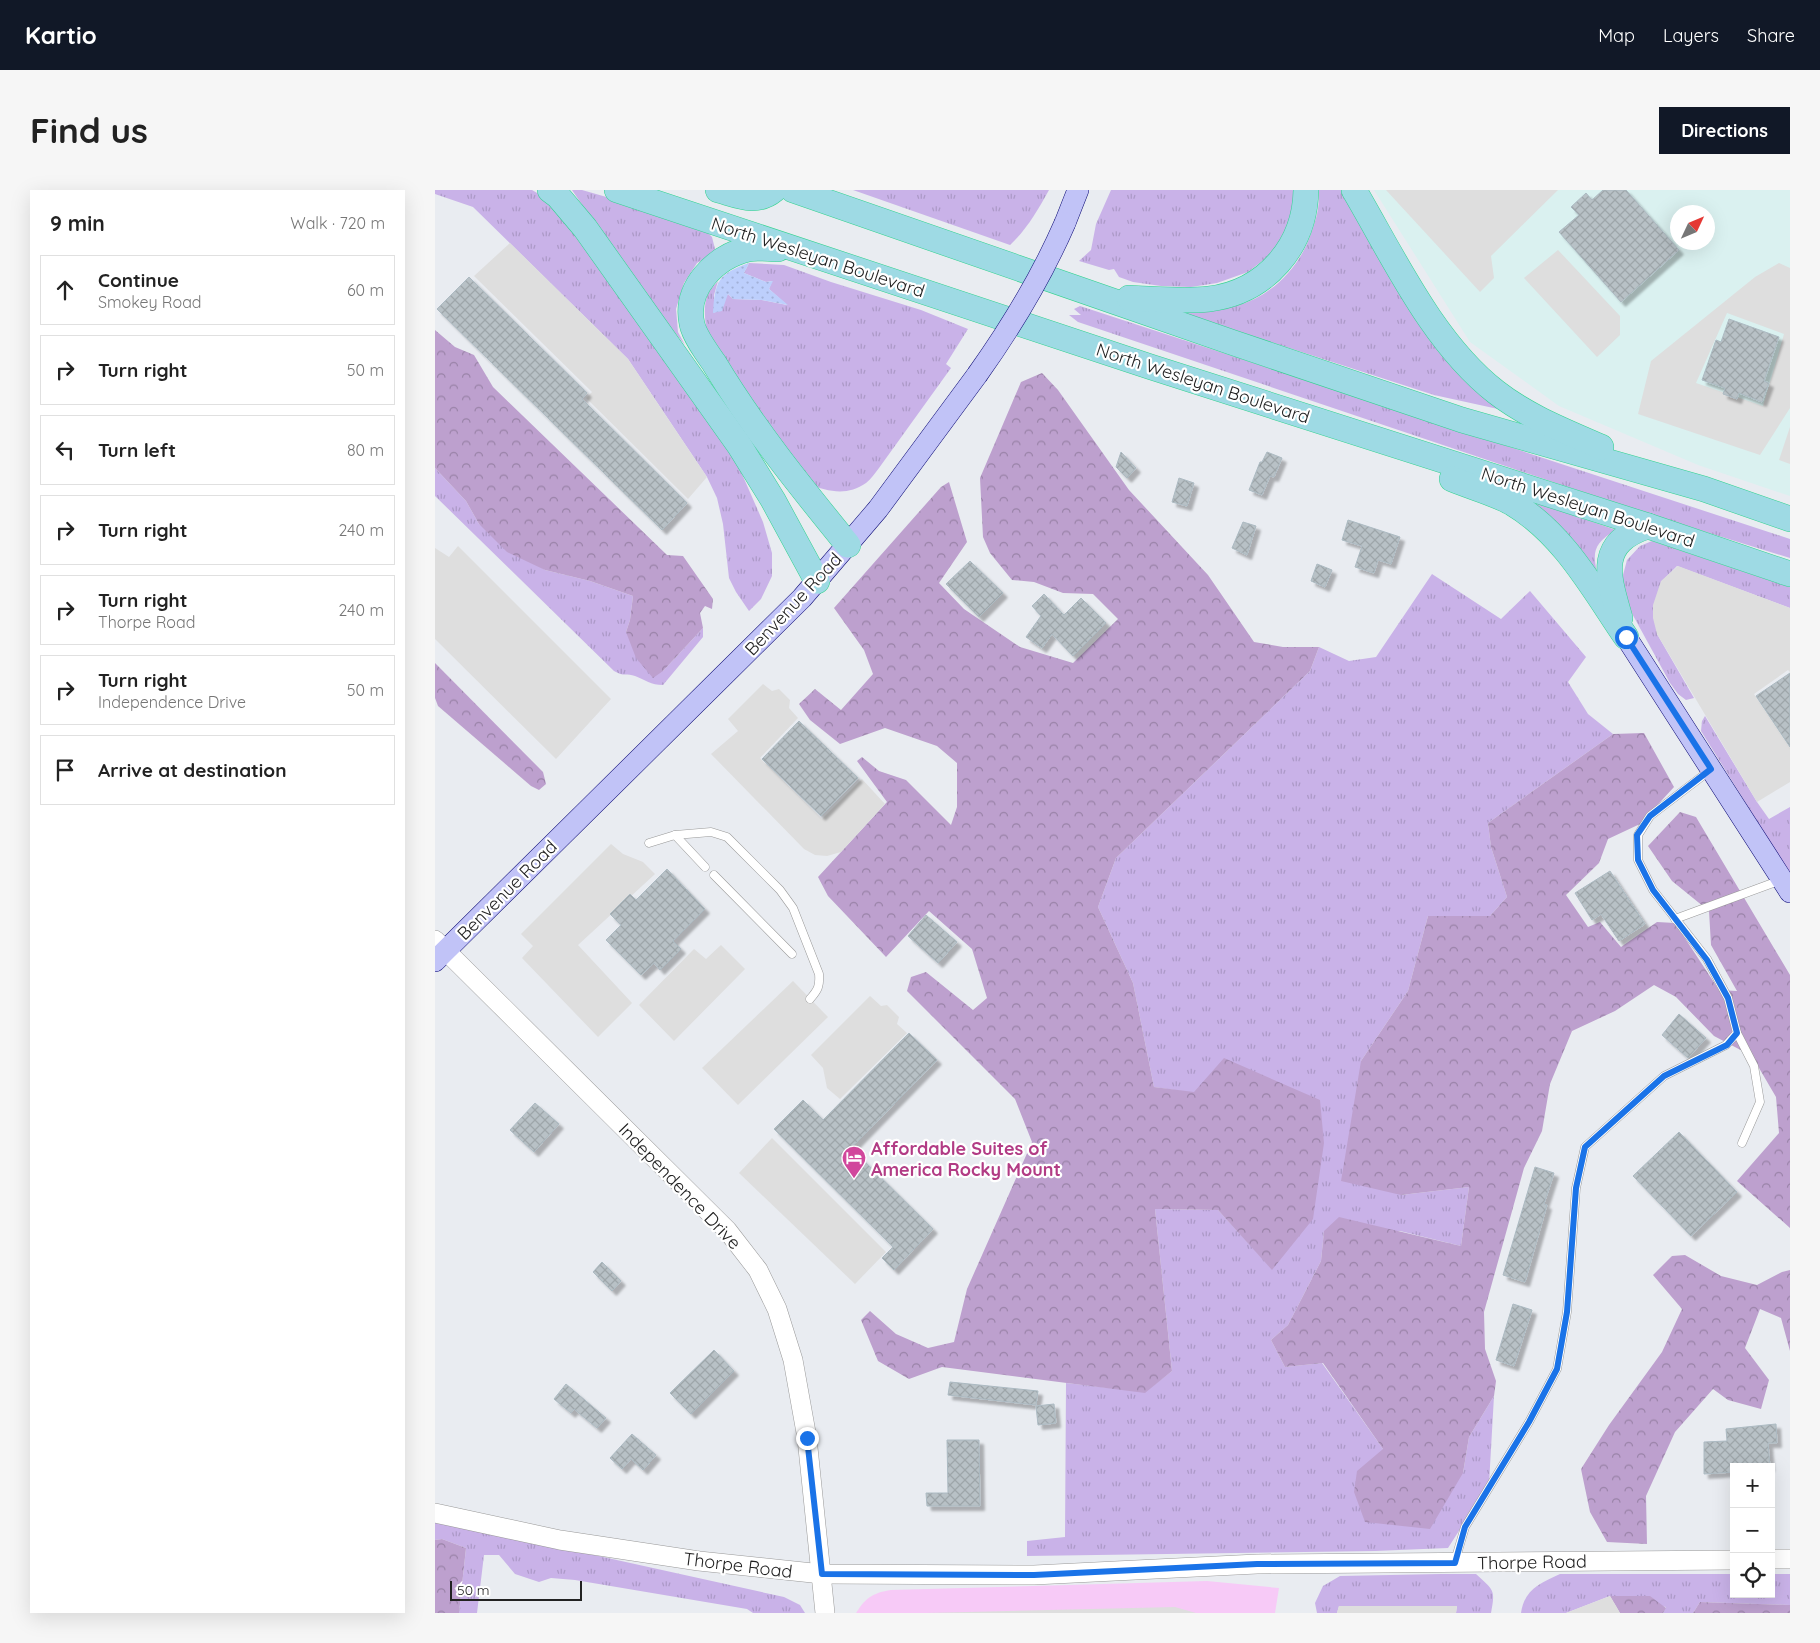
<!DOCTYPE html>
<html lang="en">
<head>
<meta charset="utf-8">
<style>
  body { margin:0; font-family:Quicksand,sans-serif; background:#f6f6f6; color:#222 }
  .controls { position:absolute; right:15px; bottom:15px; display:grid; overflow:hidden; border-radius:0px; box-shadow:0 5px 20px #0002 }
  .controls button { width:45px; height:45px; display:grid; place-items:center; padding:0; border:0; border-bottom:1px solid #e0e0e0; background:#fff; color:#222; font:25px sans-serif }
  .compass { position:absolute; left:1235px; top:15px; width:45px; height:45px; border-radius:50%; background:#fff; box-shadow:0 5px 20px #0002; rotate:46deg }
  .scale { position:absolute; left:15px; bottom:12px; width:132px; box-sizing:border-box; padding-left:5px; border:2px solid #222; border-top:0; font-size:14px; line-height:18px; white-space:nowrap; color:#222; -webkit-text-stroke:4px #fff; paint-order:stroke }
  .stop { position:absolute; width:15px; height:15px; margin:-11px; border:4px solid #1a73e8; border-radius:50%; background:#fff }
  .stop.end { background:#1a73e8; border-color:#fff; box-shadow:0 1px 5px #0008 }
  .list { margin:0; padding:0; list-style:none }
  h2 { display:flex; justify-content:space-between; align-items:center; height:65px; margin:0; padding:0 20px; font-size:21px }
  h2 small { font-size:16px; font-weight:400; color:#767676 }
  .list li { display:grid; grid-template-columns:32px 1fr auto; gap:15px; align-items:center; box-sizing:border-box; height:70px; margin:0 10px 10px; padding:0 10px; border:1px solid #e0e0e0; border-radius:0px }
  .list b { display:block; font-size:19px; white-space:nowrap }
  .list p { margin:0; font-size:16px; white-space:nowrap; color:#767676 }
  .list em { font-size:16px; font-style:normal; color:#767676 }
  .icon { flex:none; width:28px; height:28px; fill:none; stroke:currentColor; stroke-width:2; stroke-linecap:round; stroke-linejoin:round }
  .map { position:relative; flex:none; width:1355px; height:1423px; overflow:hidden; border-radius:0px }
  header { display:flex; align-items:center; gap:30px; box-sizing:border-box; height:70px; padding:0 25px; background:#111827; color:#fff }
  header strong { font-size:24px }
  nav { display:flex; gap:28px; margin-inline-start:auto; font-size:18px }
  .intro { display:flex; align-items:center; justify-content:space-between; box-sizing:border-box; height:120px; padding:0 30px }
  h1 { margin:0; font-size:35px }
  .button { padding:12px 22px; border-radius:0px; background:#111827; color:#fff; font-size:18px; font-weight:700 }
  main { display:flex; gap:30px; padding:0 30px }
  aside { flex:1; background:#fff; border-radius:0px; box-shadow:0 5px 20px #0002 }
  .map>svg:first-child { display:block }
  .commercial { fill:#daf1f0; fill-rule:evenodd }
  .grass { fill:url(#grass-tufts) }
  .forest { fill:url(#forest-crowns) }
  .sand { fill:url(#sand-dots) }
  .park { fill:#f7caf7 }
  .parking { fill:#dedede; fill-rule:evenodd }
  .building { fill:url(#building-cross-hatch); stroke:#acbac2; filter:url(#shadow) }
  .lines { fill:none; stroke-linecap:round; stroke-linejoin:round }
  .service-casing { stroke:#999; stroke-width:9 }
  .tertiary-casing { stroke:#999; stroke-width:20 }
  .secondary-casing { stroke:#0d0b76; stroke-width:22 }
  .trunk-casing { stroke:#32d38e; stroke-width:26 }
  .service { stroke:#fff; stroke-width:8 }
  .tertiary { stroke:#fff; stroke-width:19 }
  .secondary { stroke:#c1c3f7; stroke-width:21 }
  .trunk { stroke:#9edae4; stroke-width:25 }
  .secondary-bridge-casing { stroke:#0d0b76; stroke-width:22; stroke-linecap:butt }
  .secondary-bridge { stroke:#c1c3f7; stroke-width:21 }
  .route { stroke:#1a73e8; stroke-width:6 }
  .labels { text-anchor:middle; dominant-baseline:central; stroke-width:4.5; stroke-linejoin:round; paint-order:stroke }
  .street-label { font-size:18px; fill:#222; stroke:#fff }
  .hotel-label { font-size:18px; font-weight:bold; fill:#b23c85; stroke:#fff; text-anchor:start }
</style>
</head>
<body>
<header>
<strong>Kartio</strong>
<nav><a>Map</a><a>Layers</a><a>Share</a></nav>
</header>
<div class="intro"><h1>Find us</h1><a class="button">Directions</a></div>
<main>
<aside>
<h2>9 min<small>Walk · 720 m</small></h2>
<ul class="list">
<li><svg class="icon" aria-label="ahead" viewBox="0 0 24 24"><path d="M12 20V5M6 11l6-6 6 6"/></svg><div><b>Continue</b><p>Smokey Road</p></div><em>60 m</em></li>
<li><svg class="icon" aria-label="right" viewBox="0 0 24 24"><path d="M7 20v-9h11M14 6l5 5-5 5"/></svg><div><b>Turn right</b></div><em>50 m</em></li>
<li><svg class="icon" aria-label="left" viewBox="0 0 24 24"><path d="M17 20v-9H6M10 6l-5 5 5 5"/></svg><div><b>Turn left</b></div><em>80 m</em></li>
<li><svg class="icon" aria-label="right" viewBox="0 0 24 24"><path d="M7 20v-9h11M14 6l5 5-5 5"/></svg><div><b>Turn right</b></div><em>240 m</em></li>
<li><svg class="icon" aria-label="right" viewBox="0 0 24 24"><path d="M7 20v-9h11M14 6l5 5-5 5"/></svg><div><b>Turn right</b><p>Thorpe Road</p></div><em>240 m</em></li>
<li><svg class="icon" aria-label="right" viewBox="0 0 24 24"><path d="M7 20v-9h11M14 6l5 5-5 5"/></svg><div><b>Turn right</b><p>Independence Drive</p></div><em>50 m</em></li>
<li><svg class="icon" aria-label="arrive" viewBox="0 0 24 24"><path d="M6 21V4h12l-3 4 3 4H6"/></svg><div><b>Arrive at destination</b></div></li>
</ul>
</aside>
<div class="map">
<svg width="1355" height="1423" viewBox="0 0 1355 1423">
  <defs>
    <pattern id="grass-tufts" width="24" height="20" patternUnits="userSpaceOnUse" patternTransform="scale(1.25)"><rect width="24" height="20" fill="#c9b2e8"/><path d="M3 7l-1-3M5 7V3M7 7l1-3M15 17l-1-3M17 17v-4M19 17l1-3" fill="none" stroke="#ac99c7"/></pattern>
    <pattern id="forest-crowns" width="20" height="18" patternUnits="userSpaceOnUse" patternTransform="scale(1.25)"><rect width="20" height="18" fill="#bda0ce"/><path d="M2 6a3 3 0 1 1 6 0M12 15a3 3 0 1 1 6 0" fill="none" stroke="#9982a7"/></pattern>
    <pattern id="sand-dots" width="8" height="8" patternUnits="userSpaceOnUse" patternTransform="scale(1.25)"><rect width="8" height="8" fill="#bdcffc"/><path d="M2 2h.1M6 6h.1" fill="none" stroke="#a2b1d8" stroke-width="1.8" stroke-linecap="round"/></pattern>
    <pattern id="building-cross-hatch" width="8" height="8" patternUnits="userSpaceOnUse" patternTransform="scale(1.25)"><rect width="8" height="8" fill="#b8c1c6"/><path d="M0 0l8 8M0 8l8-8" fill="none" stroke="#9ea6aa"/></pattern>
    <filter id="shadow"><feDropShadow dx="4.5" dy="4.5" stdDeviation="1" flood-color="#0004"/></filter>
  </defs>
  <rect width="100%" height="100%" fill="#e9ecf1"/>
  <!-- commercial -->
  <path class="commercial" d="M939 0H1355V306L1263 275 1124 216 1035 152ZM1242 22H1272V52H1242Z"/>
  <!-- grass -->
  <g class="grass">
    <polygon points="0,0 97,0 109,7 127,25 300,268 328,332 337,363 337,386 326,409 314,421 301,402 294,388 288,334 282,308 272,287 193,169 38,17 0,4"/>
    <polygon points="137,0 147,0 238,26 269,39 277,47 281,63 262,73 249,93 241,119 243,142 250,155 205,100"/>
    <path d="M418 0H614C603 20 592 39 575 55Z"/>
    <polygon points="676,0 860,0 854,33 839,62 813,82 782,93 756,97 726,96 698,92 684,87 679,79 674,80 644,71 656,60 661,34"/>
    <path d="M883 0H908L1063 219 999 205 743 122C761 121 781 120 800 116 834 108 862 80 874 49 880 33 886 17 883 0Z"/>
    <path d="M314 73 349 75 396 92 486 120 533 139 511 174 516 178 444 278C440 283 436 289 431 293 413 306 393 302 374 294L273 150C271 136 267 117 273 104 275 99 280 95 283 91L279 105V123L293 104 298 109 327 110 352 115 334 99 337 91 331 92 309 83Z"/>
    <polygon points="645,116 1355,349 1355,368 1216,325 643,132 634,125 646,125 639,119"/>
    <path d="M0 278 31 311 44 334 110 380 155 391 198 406 195 430 191 442 228 481 268 438V447L228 495C216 495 210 490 200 486 192 483 189 487 179 481L0 306Z"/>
    <path d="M1083 306 1181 340C1154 356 1158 366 1165 394Z"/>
    <polygon points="1217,351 1355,397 1355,418 1242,376 1226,392 1222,444 1259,508 1251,510 1243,504 1235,493 1194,418 1187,399 1188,385 1192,370 1205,356"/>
    <polygon points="997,384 1066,429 1095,401 1151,467 1133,492 1153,524 1178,544 1053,633 1056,657 1072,707 1055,726 993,726 973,801 926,871 966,1005 1034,997 1026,1056 965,1041 889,1041 886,1071 853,1135 836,1150 850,1177 887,1173 948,1259 1028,1283 1034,1247 1059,1206 1054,1294 1013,1358 940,1361 592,1366 592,1351 630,1347 631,1193 710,1202 737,1181 720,1019 783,1020 837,1079 759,903 719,897 698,793 663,717 681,668 875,481 884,457 914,471 941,467"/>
    <polygon points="1270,526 1322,612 1334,629 1355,617 1355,598 1355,684 1266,541 1267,531"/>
    <polygon points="0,1330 349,1407 365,1415 370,1423 318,1423 312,1419 140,1390 116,1388 104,1392 80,1384 64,1365 49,1365 42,1423 24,1423 31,1358 7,1349 0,1350"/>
    <path d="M1006 1384H1041C1058 1400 1061 1399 1056 1423H1021L1022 1416H904L902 1423H882L880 1413 888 1396 905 1386Z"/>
    <path d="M1125 1384H1299V1404H1336V1384H1355V1415L1265 1412 1258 1423H1228L1231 1417 1175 1406 1131 1423H1086C1089 1400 1105 1393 1125 1384Z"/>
  </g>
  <!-- forest -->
  <g class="forest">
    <polygon points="0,140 20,157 39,165 58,197 232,365 248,366 278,409 277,419 270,416 265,423 268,438 228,481 218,488 201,468 191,442 195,430 198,406 155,391 110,380 72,362 44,334 31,311 0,278"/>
    <polygon points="607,183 623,200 694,300 773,385 819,452 848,457 884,457 875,481 681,668 663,717 698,793 719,897 759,902 789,868 885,910 889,953 878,1029 837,1080 783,1020 720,1019 737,1181 710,1203 507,1177 474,1189 443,1171 426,1130 435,1121 461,1144 493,1158 519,1152 532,1099 597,952 580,909 472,801 476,787 491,782 538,820 552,808 537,759 494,721 451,767 393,706 383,687 452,612 422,571 427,567 444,581 471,590 516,635 522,617 522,573 502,556 450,538 405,554 375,530 364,514 380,499 406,520 438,484 429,460 399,418 506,297 514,292 532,352 504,393 529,419 585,457 638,473 683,429 658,404 628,403 599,392 577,390 555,363 548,347 545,288 586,192"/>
    <polygon points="0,473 108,582 111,594 104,600 96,596 3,516 0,508"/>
    <polygon points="1209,543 1239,597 1205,634 1173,649 1164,673 1131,705 1153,737 1165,732 1186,757 1222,732 1240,733 1284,800 1302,801 1276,755 1274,721 1237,691 1213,656 1245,622 1261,627 1355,785 1355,1038 1302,991 1344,943 1341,907 1317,866 1279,846 1241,807 1219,795 1180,821 1137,841 1115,894 1107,941 1089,978 1049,1122 1050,1159 1061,1191 1059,1206 1034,1247 1028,1283 995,1339 930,1332 919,1302 922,1281 948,1259 888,1173 850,1177 836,1150 853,1135 886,1071 889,1041 904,1027 1026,1056 1034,997 966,1005 906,991 926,871 973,801 993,726 1055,726 1072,707 1056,657 1053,633 1178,544"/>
    <polygon points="1250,1065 1286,1086 1322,1095 1347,1082 1355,1080 1355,1161 1346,1128 1325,1119 1310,1158 1334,1190 1326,1219 1293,1210 1278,1199 1240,1242 1211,1306 1212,1354 1172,1352 1155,1322 1146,1279 1174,1235 1227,1162 1247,1119 1218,1085 1237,1066"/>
    <polygon points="7,1349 31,1358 24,1423 0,1423 0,1350"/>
    <polygon points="1175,1406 1215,1406 1231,1418 1228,1423 1185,1423"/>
    <polygon points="1265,1412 1355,1415 1355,1423 1258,1423"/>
  </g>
  <!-- sand -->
  <path class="sand" d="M314 73 309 83 331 92 338 91 334 99 353 115 327 110 298 109 293 104 287 121 278 123C280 91 283 84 314 73Z"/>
  <!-- park -->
  <path class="park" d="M772 1391 844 1398 840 1423H421C431 1407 438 1403 456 1400Z"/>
  <!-- parking -->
  <g class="parking">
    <polygon points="951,0 1123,0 1056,66 1059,88 1045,102"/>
    <polygon points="75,53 193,169 272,287 253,309 151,208 157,202 39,86"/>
    <polygon points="1123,60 1185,126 1185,145 1162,167 1089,88"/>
    <path d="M1344 73 1355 78V218L1325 265 1203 224 1216 171 1320 87ZM1292 123 1349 144 1328 216 1261 193Z"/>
    <polygon points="1355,237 1355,274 1344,270"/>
    <polygon points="23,356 176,509 121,569 0,449 0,358 14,367"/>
    <polygon points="1243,376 1355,418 1355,482 1353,480 1319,504 1355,558 1355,592 1322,612 1222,444 1218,428 1218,415 1226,391"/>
    <polygon points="328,494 337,501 344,499 355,510 354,518 363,528 325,568 387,629 427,589 450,614 406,662 392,666 380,665 369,659 276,564 303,541 293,529"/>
    <polygon points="176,654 188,664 208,672 220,684 143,755 197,813 163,847 87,768 98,756 86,744"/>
    <polygon points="286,755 310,779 239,851 204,815 259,759 271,769"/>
    <polygon points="358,791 393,827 303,915 267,878"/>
    <polygon points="435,806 446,816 452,815 464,827 462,834 472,843 405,909 392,898 388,878 376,865"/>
    <polygon points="337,948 451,1062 420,1094 304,983"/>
    <polygon points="1175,1406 1185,1423 1131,1423"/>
    <polygon points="904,1416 1022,1416 1021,1423 902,1423"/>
    <polygon points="740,1417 761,1423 491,1423"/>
  </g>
  <!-- building -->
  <g class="building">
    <polygon points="1168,0 1191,0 1244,60 1186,112 1124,42 1144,25 1136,17 1151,3 1157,10"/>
    <polygon points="34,87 152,203 147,209 252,313 227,340 2,119"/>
    <polygon points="1294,129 1344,147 1329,191 1334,193 1327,212 1304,203 1302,209 1288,204 1290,198 1267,190 1281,150 1286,152"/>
    <polygon points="686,262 701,278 692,288 681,277"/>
    <polygon points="832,262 847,268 839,287 835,286 827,305 814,300 825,272 827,272"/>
    <polygon points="744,288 759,293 752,316 737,312"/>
    <polygon points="913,330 965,347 956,374 943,370 939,383 920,377 927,356 907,350"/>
    <polygon points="808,332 821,336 812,365 797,358"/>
    <polygon points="535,371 568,403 544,427 511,394"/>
    <polygon points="882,374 897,380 890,397 876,391"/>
    <polygon points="609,404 629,425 646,408 671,433 638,466 617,444 607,458 591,447 606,426 597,416"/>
    <polygon points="1355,483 1355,557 1321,506"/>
    <polygon points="364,531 423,588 386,626 327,569"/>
    <polygon points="232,679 270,719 238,751 246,759 225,780 219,773 206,785 171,750 186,735 175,724 195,704 201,710"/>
    <polygon points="1175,681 1210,734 1184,751 1166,724 1157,730 1140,703"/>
    <polygon points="491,725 522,752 503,773 473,746"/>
    <polygon points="1244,824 1271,848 1253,868 1227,845"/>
    <polygon points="474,843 502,870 416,958 498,1039 459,1080 447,1068 458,1057 339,939 368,910 388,930"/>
    <polygon points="100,913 124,934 99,962 75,940"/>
    <polygon points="1244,942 1302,1002 1256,1046 1198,986"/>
    <polygon points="1100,977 1119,983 1109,1014 1112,1015 1090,1092 1068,1085"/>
    <polygon points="167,1072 186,1091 177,1101 158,1082"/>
    <polygon points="1078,1114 1097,1120 1079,1176 1061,1170"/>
    <polygon points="279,1160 299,1181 256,1224 235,1203"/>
    <polygon points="515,1192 603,1201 601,1215 513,1205"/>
    <polygon points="131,1194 171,1228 162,1238 139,1219 136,1223 119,1209"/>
    <polygon points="619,1214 621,1233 603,1235 601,1216"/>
    <polygon points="1341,1234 1342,1253 1333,1253 1335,1277 1299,1277 1299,1282 1269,1284 1269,1252 1292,1251 1291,1239"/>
    <polygon points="197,1244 221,1265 208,1280 196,1269 187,1279 175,1268"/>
    <polygon points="512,1250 544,1250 545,1316 492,1316 491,1303 513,1303"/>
  </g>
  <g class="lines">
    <defs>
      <g id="service">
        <polyline points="240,645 270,677"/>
        <path d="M214 653 240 645 276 642 292 647 345 700 358 718 384 784C385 796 383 800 375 809"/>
        <polyline points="279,685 357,764"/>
        <polyline points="1240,729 1346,690"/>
        <polyline points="1302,843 1319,876 1325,912 1307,953"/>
        <polyline points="1020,1371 1030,1337 1094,1232 1122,1179 1132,1122 1141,998 1150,957 1229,886 1291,855 1302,843 1293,808 1272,769 1218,700 1203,670 1203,645 1215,626 1274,581"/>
      </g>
      <g id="tertiary">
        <polyline points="0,750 292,1040 323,1080 342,1119 358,1170 372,1248 390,1423"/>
        <polyline points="0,1323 125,1350 264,1371 387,1384 599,1385 822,1374 1299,1370"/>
        <polyline points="1336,1369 1355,1369"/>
      </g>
      <g id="secondary">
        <polyline points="630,33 643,0"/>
        <polyline points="1191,447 1355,702"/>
        <polyline points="0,771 367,408 443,319 542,185"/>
      </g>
      <g id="trunk">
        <polyline points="115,0 123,6 150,38 304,255 338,310 382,391"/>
        <polyline points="182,0 716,177 1213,336 1355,384"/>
        <path d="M283 0C302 5 321 15 339 0"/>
        <polyline points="358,0 796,152 1027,230 1269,299 1355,329"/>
        <path d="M919 0C959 68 998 153 1061 202 1093 227 1130 241 1166 257"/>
        <path d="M343 59C334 59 322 57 313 59 280 67 249 98 257 134 259 145 272 163 279 173 318 238 365 296 413 355"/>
        <path d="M694 108C720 109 748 112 774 109 831 102 870 56 871 0"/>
        <path d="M1017 289C1036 297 1059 303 1077 313 1129 344 1158 399 1191 447"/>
        <path d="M1185 428C1173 386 1161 353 1213 336"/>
      </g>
    </defs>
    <!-- service casing -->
    <use href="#service" class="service-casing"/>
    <!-- tertiary casing -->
    <use href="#tertiary" class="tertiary-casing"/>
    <!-- secondary casing -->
    <use href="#secondary" class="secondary-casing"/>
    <!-- trunk casing -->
    <use href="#trunk" class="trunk-casing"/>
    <!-- service -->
    <use href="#service" class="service"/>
    <!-- tertiary -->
    <use href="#tertiary" class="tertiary"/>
    <!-- secondary -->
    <use href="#secondary" class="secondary"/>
    <!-- trunk -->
    <use href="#trunk" class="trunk"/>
    <defs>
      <path id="secondary-bridge" d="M542 185C577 136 606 88 630 33"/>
    </defs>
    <!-- secondary-bridge casing -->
    <use href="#secondary-bridge" class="secondary-bridge-casing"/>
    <!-- secondary-bridge -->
    <use href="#secondary-bridge" class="secondary-bridge"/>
  </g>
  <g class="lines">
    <!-- route -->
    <polyline class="route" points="372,1248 387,1384 599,1385 822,1374 1020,1373 1030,1337 1094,1232 1122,1179 1132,1122 1141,998 1150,957 1229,886 1292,855 1302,843 1293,808 1272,770 1218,700 1203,670 1202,645 1215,626 1276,579 1191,447"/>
  </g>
  <!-- icons -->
  <defs>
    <symbol id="hotel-pin" viewBox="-11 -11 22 30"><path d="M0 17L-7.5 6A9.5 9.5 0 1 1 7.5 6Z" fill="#d1479c" stroke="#fff"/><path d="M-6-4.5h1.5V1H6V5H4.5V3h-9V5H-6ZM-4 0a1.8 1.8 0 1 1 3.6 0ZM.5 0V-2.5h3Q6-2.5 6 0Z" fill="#fff"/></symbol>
  </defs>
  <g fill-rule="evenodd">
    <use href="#hotel-pin" x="405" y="954" width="28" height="38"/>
  </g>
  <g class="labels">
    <!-- street labels -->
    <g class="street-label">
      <text transform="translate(383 67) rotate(18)">North Wesleyan Boulevard</text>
      <text transform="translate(768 193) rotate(18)">North Wesleyan Boulevard</text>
      <text transform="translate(1153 317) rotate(18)">North Wesleyan Boulevard</text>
      <text transform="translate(358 414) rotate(-47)">Benvenue Road</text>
      <text transform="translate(72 700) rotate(-45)">Benvenue Road</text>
      <text transform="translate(245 996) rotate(46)">Independence Drive</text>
      <text transform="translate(1097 1372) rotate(-1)">Thorpe Road</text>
      <text transform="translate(303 1375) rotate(7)">Thorpe Road</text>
    </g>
    <!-- hotel labels -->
    <g class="hotel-label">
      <text x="436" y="958">Affordable Suites of<tspan x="436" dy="21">America Rocky Mount</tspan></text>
    </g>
  </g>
</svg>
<div class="controls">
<button>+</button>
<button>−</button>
<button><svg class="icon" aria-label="locate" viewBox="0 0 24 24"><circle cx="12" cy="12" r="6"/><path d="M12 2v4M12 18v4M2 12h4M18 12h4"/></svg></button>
</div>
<svg class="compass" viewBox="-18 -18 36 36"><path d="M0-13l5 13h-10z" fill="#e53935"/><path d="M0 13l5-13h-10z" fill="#767676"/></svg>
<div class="scale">50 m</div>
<div class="stop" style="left:1191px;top:447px"></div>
<div class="stop end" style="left:372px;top:1248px"></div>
</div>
</main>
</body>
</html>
